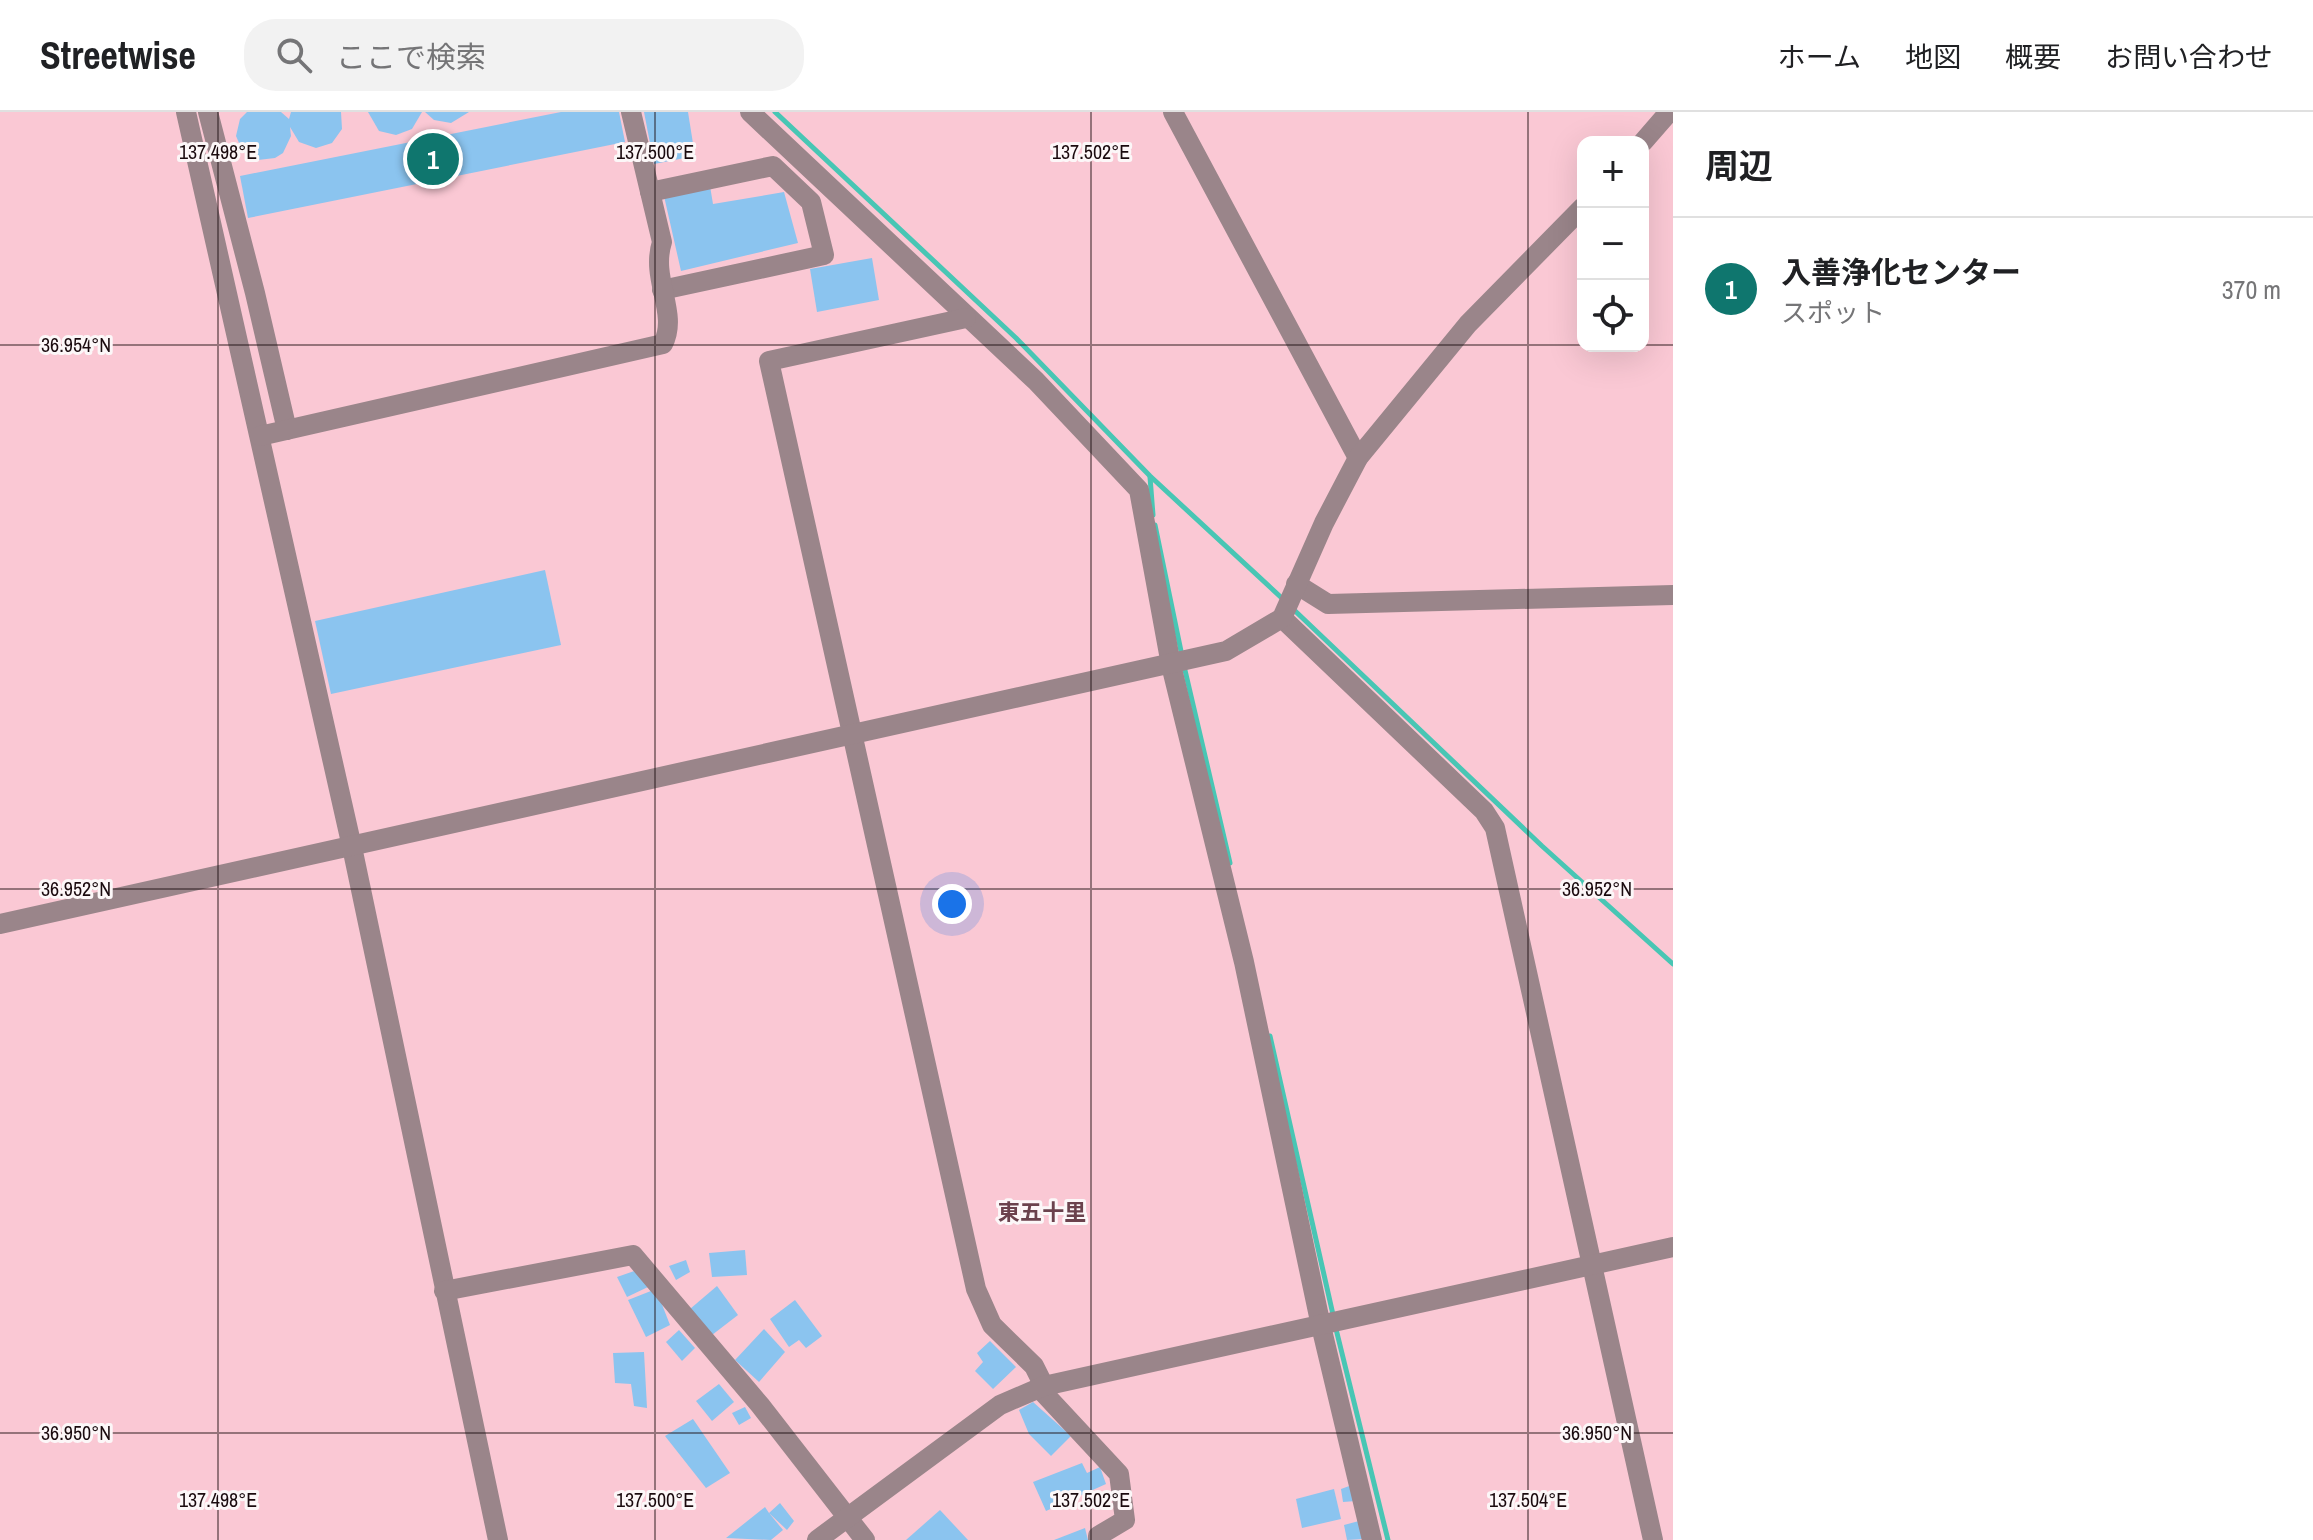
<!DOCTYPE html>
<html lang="ja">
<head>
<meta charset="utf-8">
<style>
  body { margin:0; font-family:"Archivo Narrow","Noto Sans JP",sans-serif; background:#f2f2f2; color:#202124 }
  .controls { position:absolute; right:24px; top:24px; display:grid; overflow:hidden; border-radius:16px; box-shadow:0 8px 32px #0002 }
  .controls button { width:72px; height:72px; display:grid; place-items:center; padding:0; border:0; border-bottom:2px solid #e0e0e0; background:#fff; color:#202124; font:40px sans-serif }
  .you { position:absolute; left:952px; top:792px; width:28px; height:28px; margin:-20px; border:6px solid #fff; border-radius:50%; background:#1a73e8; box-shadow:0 0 0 12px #1a73e833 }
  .badge { display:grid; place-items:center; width:52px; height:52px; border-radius:50%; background:#0f766e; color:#fff; font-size:26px; font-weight:700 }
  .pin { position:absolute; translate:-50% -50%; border:4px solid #fff; box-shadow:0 2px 8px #0006 }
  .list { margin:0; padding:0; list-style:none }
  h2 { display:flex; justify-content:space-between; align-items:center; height:104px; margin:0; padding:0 32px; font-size:34px }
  h2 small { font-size:26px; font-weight:400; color:#757577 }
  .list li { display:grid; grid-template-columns:52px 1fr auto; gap:24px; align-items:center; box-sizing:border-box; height:144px; padding:0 32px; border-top:2px solid #e0e0e0 }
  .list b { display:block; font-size:30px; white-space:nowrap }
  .list p { margin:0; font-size:26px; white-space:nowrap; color:#757577 }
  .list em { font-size:26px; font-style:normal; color:#757577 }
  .icon { flex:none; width:44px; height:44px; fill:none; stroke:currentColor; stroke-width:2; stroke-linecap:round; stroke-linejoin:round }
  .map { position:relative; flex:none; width:1673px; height:1428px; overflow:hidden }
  header { display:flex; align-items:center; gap:48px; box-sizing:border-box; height:112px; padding:0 40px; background:#fff; border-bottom:2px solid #e0e0e0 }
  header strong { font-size:38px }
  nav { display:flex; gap:44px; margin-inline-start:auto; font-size:28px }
  .search { width:560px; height:72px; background:#f2f2f2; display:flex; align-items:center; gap:20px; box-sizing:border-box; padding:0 28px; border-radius:32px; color:#757577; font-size:30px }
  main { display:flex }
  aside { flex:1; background:#fff }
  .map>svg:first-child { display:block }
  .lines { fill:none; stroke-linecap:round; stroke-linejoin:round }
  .stream { stroke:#48c6b4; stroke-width:5 }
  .building { fill:#8bc4ef }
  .minor { stroke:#9a858a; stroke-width:20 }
  .ticks { fill:none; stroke:#1a0a0e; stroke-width:2; stroke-opacity:0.45 }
  .labels { text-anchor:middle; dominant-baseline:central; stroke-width:6; stroke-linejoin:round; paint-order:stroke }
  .neighbourhood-label { font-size:22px; font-weight:bold; fill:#6b424d; stroke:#fcf7f8 }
  .ticks-label { font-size:20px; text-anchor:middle; fill:#1a0a0e; stroke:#fcf7f8; stroke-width:6; stroke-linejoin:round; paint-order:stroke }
</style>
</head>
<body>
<header>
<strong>Streetwise</strong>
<div class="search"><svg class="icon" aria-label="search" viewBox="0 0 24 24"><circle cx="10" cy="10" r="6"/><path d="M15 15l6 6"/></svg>ここで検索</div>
<nav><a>ホーム</a><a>地図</a><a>概要</a><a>お問い合わせ</a></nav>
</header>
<main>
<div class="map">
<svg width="1673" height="1428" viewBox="0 0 1673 1428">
  <rect width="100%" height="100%" fill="#fac8d4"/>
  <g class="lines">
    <!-- stream -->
    <g class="stream">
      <polyline points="775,0 1016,226 1150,364 1285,489"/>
      <polyline points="1150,365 1153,403"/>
      <polyline points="1155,413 1182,544"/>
      <polyline points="1292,496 1542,734 1673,852"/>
      <polyline points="1184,554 1230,751"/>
      <polyline points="1270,924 1334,1207"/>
      <polyline points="1336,1217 1388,1428"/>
    </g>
  </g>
  <!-- building -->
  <g class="building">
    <polygon points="247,0 281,0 289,7 291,0 341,0 342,17 332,31 316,36 299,30 290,15 291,24 283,41 275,46 258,48 243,40 236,24 240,7"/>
    <polygon points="368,0 422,0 412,17 396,23 379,19"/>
    <polygon points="425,0 469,0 451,11 434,8"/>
    <polygon points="561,0 619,0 625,30 248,106 240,64"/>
    <polygon points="644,0 688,0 695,44 654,52"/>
    <polygon points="710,74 713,92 784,80 798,131 681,159 664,84"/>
    <polygon points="872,146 879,188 817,200 810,157"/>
    <polygon points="545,458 561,533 331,582 315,509"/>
    <polygon points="745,1138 747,1163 712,1165 709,1141"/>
    <polygon points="686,1148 690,1160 676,1168 669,1154"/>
    <polygon points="640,1157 648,1175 627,1185 617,1165"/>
    <polygon points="717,1174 738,1203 712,1223 690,1197"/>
    <polygon points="656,1177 670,1213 646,1225 628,1188"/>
    <polygon points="795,1188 822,1224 806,1236 799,1228 789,1235 770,1207"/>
    <polygon points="764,1217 785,1240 759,1270 735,1248"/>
    <polygon points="679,1218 695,1236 682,1249 666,1230"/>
    <polygon points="990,1229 1016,1255 993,1277 975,1259 983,1250 977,1241"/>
    <polygon points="644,1240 647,1296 634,1294 631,1272 615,1271 613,1241"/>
    <polygon points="719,1272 734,1290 712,1309 696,1289"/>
    <polygon points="1033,1290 1071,1324 1051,1344 1029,1322 1019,1298"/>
    <polygon points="745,1295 751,1306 739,1313 732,1301"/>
    <polygon points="693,1307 730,1361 706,1376 665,1324"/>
    <polygon points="1082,1351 1087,1361 1100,1355 1106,1372 1046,1399 1033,1370"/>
    <polygon points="1352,1373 1356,1389 1343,1390 1341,1377"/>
    <polygon points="1334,1377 1341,1407 1302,1416 1296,1387"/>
    <polygon points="780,1391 794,1409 787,1418 769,1401 783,1418 771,1428 726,1426 765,1395 769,1401"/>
    <polygon points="940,1398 968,1428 906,1428"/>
    <polygon points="1359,1409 1363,1427 1347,1428 1344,1413"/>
    <polygon points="1085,1416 1088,1428 1054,1428"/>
  </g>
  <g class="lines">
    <!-- minor -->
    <g class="minor">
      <polyline points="186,0 352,735 498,1428"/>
      <polyline points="208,0 255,181 287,318"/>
      <polyline points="750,0 1036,269 1139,378 1171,553 1244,850 1321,1214 1372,1428"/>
      <polyline points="1173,0 1358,346"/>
      <polyline points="1643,30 1669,0"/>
      <polyline points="650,80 773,54 811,90 824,143 662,178"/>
      <polyline points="966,206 769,249 976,1177 992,1213 1034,1254 1044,1274"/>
      <path d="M260 324 663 232C679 201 650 167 662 130L631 0"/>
      <polyline points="1296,472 1328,492 1673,483"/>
      <polyline points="1282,506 1484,699 1495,716 1653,1428"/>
      <polyline points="0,812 1226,539 1282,506 1324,411 1358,346 1468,212 1583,95"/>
      <polyline points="444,1179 633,1143 760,1293 865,1428"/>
      <polyline points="1039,1276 1119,1362 1125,1408 1098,1424 1098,1428"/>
      <polyline points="817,1428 1000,1293 1044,1274 1673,1135"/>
    </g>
  </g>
  <!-- ticks -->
  <path class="ticks" d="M218 0V1428M655 0V1428M1091 0V1428M1528 0V1428M0 233H1583M1643 233H1673M0 777H1673M0 1321H1673"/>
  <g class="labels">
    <!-- neighbourhood labels -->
    <g class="neighbourhood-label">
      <text x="1042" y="1100">東五十里</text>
    </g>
  </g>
  <g class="ticks-label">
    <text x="218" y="47">137.498°E</text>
    <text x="655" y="47">137.500°E</text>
    <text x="1091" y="47">137.502°E</text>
    <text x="76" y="240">36.954°N</text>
    <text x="76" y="784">36.952°N</text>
    <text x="1597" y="784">36.952°N</text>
    <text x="76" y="1328">36.950°N</text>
    <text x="1597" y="1328">36.950°N</text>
    <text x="218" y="1395">137.498°E</text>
    <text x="655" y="1395">137.500°E</text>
    <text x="1091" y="1395">137.502°E</text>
    <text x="1528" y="1395">137.504°E</text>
  </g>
</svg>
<div class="controls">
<button>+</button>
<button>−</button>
<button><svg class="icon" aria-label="locate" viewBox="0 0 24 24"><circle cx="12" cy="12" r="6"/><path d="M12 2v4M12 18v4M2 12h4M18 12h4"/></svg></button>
</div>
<div class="you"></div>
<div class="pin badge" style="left:433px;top:47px">1</div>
</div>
<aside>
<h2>周辺<small></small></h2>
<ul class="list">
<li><span class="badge">1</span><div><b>入善浄化センター</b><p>スポット</p></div><em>370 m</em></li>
</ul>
</aside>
</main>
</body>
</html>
